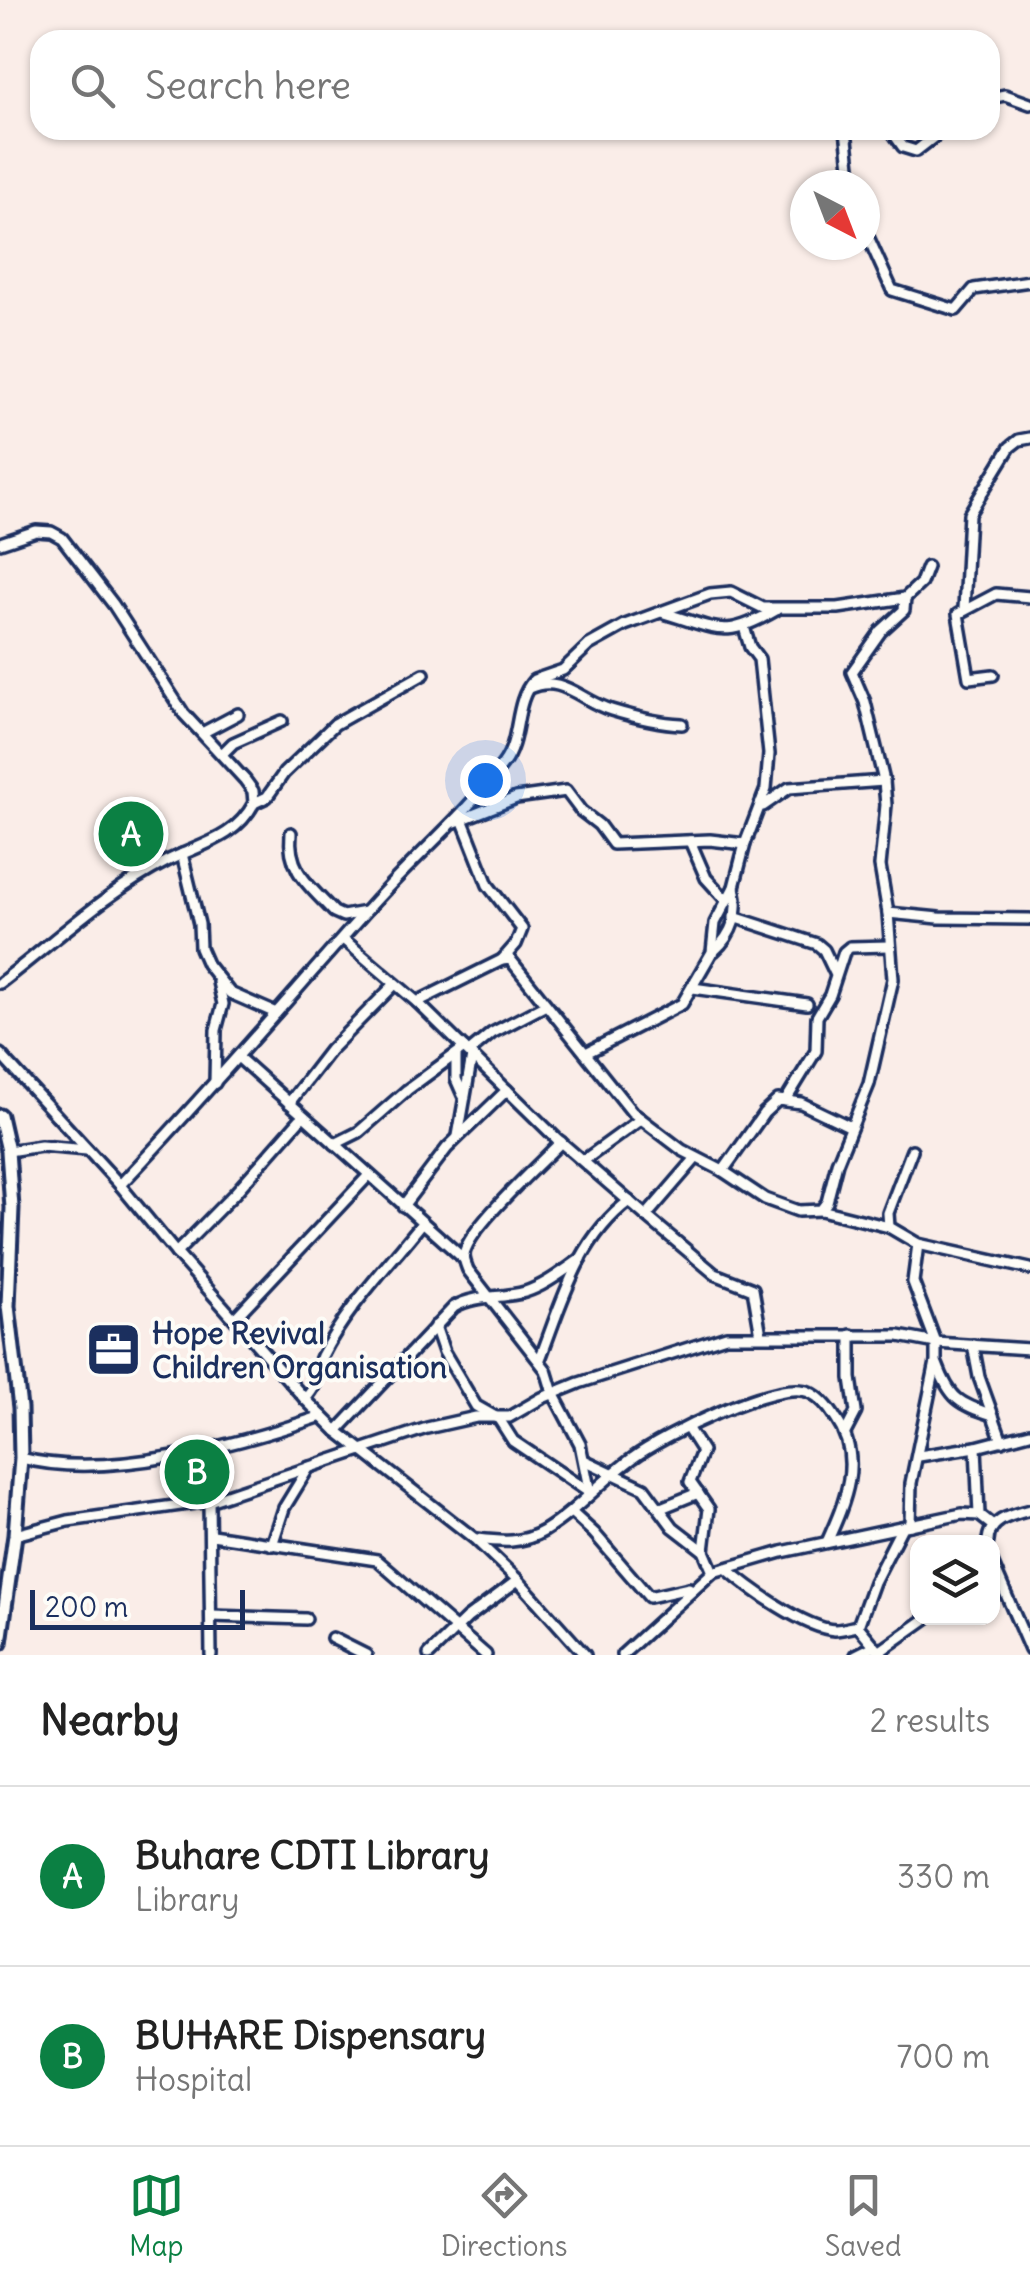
<!DOCTYPE html>
<html lang="en">
<head>
<meta charset="utf-8">
<style>
  body { margin:0; font-family:Delius,sans-serif; background:#f2f2f2; color:#222 }
  .controls { position:absolute; right:30px; bottom:30px; display:grid; overflow:hidden; border-radius:20px; box-shadow:0 2px 8px #0004 }
  .controls button { width:90px; height:90px; display:grid; place-items:center; padding:0; border:0; border-bottom:2px solid #e0e0e0; background:#fff; color:#222; font:50px sans-serif }
  .compass { position:absolute; left:790px; top:170px; width:90px; height:90px; border-radius:50%; background:#fff; box-shadow:0 2px 8px #0004; rotate:138deg }
  .scale { position:absolute; left:30px; bottom:25px; width:215px; box-sizing:border-box; padding-left:10px; border:5px solid #1b2f5e; border-top:0; font-size:28px; line-height:35px; white-space:nowrap; color:#1b2f5e; -webkit-text-stroke:8px #fdfcf7; paint-order:stroke }
  .you { position:absolute; left:485px; top:780px; width:35px; height:35px; margin:-25px; border:8px solid #fff; border-radius:50%; background:#1a73e8; box-shadow:0 0 0 15px #1a73e833 }
  .badge { display:grid; place-items:center; width:65px; height:65px; border-radius:50%; background:#0b8043; color:#fff; font-size:32px; font-weight:700 }
  .pin { position:absolute; translate:-50% -50%; border:5px solid #fff; box-shadow:0 2px 10px #0006 }
  .list { margin:0; padding:0; list-style:none }
  h2 { display:flex; justify-content:space-between; align-items:center; height:130px; margin:0; padding:0 40px; font-size:42px }
  h2 small { font-size:32px; font-weight:400; color:#767676 }
  .list li { display:grid; grid-template-columns:65px 1fr auto; gap:30px; align-items:center; box-sizing:border-box; height:180px; padding:0 40px; border-top:2px solid #e0e0e0 }
  .list b { display:block; font-size:38px; white-space:nowrap }
  .list p { margin:0; font-size:32px; white-space:nowrap; color:#767676 }
  .list em { font-size:32px; font-style:normal; color:#767676 }
  .icon { flex:none; width:55px; height:55px; fill:none; stroke:currentColor; stroke-width:2; stroke-linecap:round; stroke-linejoin:round }
  .map { position:relative; flex:none; width:1030px; height:1655px; overflow:hidden }
  .search { position:absolute; background:#fff; box-shadow:0 2px 8px #0004; left:30px; right:30px; top:30px; height:110px; display:flex; align-items:center; gap:25px; box-sizing:border-box; padding:0 35px; border-radius:30px; color:#767676; font-size:38px }
  .sheet { height:490px; background:#fff }
  nav { display:flex; justify-content:space-around; align-items:center; box-sizing:border-box; height:140px; border-top:2px solid #e0e0e0; background:#fff; font-size:28px; color:#767676 }
  nav a { display:grid; justify-items:center; gap:5px }
  nav .on { color:#0b8043 }
  .map>svg:first-child { display:block }
  .lines { fill:none; stroke-linecap:round; stroke-linejoin:round }
  .minor-casing { stroke:#1b2f5e; stroke-width:16 }
  .secondary-casing { stroke:#1b2f5e; stroke-width:19 }
  .minor { stroke:#fdfcf7; stroke-width:9 }
  .secondary { stroke:#fdfcf7; stroke-width:11 }
  .labels { text-anchor:middle; dominant-baseline:central; stroke-width:8; stroke-linejoin:round; paint-order:stroke }
  .poi-label { font-size:30px; font-weight:bold; fill:#1b2f5e; stroke:#fdfcf7; text-anchor:start }
</style>
</head>
<body>
<div class="map">
<svg width="1030" height="1655" viewBox="0 0 1030 1655">
  <rect width="100%" height="100%" fill="#faede8"/>
  <filter id="ink" filterUnits="userSpaceOnUse"><feTurbulence type="fractalNoise" baseFrequency=".01" numOctaves="2"/><feDisplacementMap in="SourceGraphic" scale="20" xChannelSelector="R" yChannelSelector="G"/><feConvolveMatrix kernelMatrix="1 2 1 2 8 2 1 2 1" color-interpolation-filters="sRGB"/></filter>
  <g filter="url(#ink)">
    <g class="lines">
      <defs>
        <g id="minor">
          <polyline points="990,98 1005,95 1030,104"/>
          <polyline points="846,130 852,185"/>
          <polyline points="891,130 903,147 916,151 943,130"/>
          <polyline points="865,230 892,290 956,310 974,289 1030,281"/>
          <path d="M0 543 36 531 51 532 62 538 113 604 184 714 245 780 253 791 254 803C235 839 201 844 167 861 106 892 55 941 0 983"/>
          <polyline points="964,609 969,514 1010,447 1019,440 1030,438"/>
          <path d="M664 613C719 629 724 640 776 610"/>
          <polyline points="993,675 969,678 958,614 996,594 1030,597"/>
          <path d="M529 688C561 673 581 701 611 710 634 717 658 723 682 724"/>
          <polyline points="202,733 238,714"/>
          <polyline points="222,754 233,743 282,721"/>
          <polyline points="254,803 267,797 284,773 335,724 424,674"/>
          <polyline points="763,806 789,788 884,781"/>
          <polyline points="462,819 488,885 522,929 516,944 502,960"/>
          <polyline points="455,822 516,798 566,791 581,811 599,825 613,844 710,840 745,844"/>
          <path d="M291 833C287 871 310 886 334 912L343 916 365 912"/>
          <polyline points="690,841 706,878 726,900"/>
          <polyline points="182,854 199,924 200,948 207,964 230,993 276,1013"/>
          <polyline points="888,913 939,918 1030,919"/>
          <polyline points="734,917 817,944 824,950 835,973"/>
          <polyline points="343,939 417,1002 556,1138 646,1216 715,1274 753,1289 761,1335"/>
          <path d="M714 951C733 934 740 912 734 887"/>
          <polyline points="693,988 807,1004"/>
          <polyline points="417,1002 502,960 510,959 632,1112 682,1150 723,1171 765,1199 798,1211 821,1210 827,1202 837,1163 869,1084 893,979 888,913 880,866 886,805 884,781 865,702 852,672 881,631 904,610 905,598"/>
          <polyline points="469,1052 492,1033 546,1005"/>
          <polyline points="586,1053 682,1004 712,952 715,923 734,887 745,844 766,789 769,754 759,659 750,647 744,627"/>
          <polyline points="0,1054 120,1185 176,1253 305,1399 337,1431 475,1539 518,1580 585,1655"/>
          <polyline points="456,1055 456,1079 463,1095"/>
          <polyline points="239,1058 464,1259"/>
          <polyline points="215,1083 216,1030 223,1004 218,982"/>
          <polyline points="786,1100 816,1051 817,1017 830,995 844,952 850,947 889,946"/>
          <polyline points="289,1103 330,1050 395,984"/>
          <polyline points="458,1136 472,1056"/>
          <path d="M561 1142C538 1165 477 1221 466 1248 462 1256 465 1262 468 1270L546 1370 553 1393 580 1444 590 1493"/>
          <polyline points="335,1144 359,1132 407,1090 464,1048"/>
          <polyline points="912,1150 888,1213 889,1227 918,1244 1030,1269"/>
          <polyline points="8,1151 41,1146 87,1150"/>
          <polyline points="583,1161 641,1119"/>
          <polyline points="723,1171 764,1113 778,1100 801,1103 851,1127"/>
          <path d="M120 1185C206 1095 286 1001 369 908 412 859 464 817 503 764 522 739 513 703 534 680L563 670 589 645 625 625 710 594 731 592 763 608H838L905 598 921 583 927 567"/>
          <polyline points="403,1206 447,1148 507,1090"/>
          <polyline points="821,1210 889,1227"/>
          <polyline points="646,1216 696,1158"/>
          <polyline points="176,1253 235,1193 303,1116"/>
          <polyline points="235,1318 369,1175"/>
          <polyline points="435,1326 444,1352 476,1406 499,1419 513,1441 590,1493"/>
          <polyline points="973,1345 979,1377 1002,1441"/>
          <path d="M540 1359C562 1302 578 1239 629 1201"/>
          <path d="M937 1364C950 1399 959 1404 993 1415"/>
          <path d="M305 1399C323 1379 313 1375 322 1356 346 1308 389 1265 422 1223"/>
          <polyline points="688,1429 702,1451 690,1482 709,1509 704,1551"/>
          <path d="M337 1431 454 1307C476 1294 501 1299 525 1292 546 1285 563 1271 581 1259"/>
          <polyline points="845,1433 856,1412 851,1378 851,1335"/>
          <polyline points="976,1447 979,1515"/>
          <polyline points="919,1456 976,1447 1030,1433"/>
          <path d="M21 1458C107 1481 240 1444 322 1416"/>
          <polyline points="584,1460 644,1488 673,1527 704,1551 713,1572"/>
          <polyline points="209,1501 211,1655"/>
          <polyline points="661,1508 698,1493"/>
          <polyline points="571,1512 594,1533 649,1597 689,1588"/>
          <polyline points="910,1525 911,1483 936,1362 936,1343 913,1282 918,1244"/>
          <polyline points="15,1535 68,1521 209,1501 427,1428 476,1417 509,1417 542,1398 579,1383 726,1336 899,1336 936,1343 1030,1349"/>
          <polyline points="212,1535 377,1560 486,1655"/>
          <path d="M477 1539C502 1542 522 1544 544 1531 577 1511 602 1480 633 1458 661 1437 778 1378 809 1392 820 1397 830 1409 836 1419 864 1459 845 1502 827 1542"/>
          <path d="M988 1542C988 1520 1011 1515 1030 1510"/>
          <polyline points="272,1545 284,1508 309,1467"/>
          <polyline points="992,1562 1030,1650"/>
          <path d="M726 1568C749 1588 804 1628 835 1630 842 1630 851 1627 858 1626L882 1655"/>
          <polyline points="211,1616 306,1619"/>
          <polyline points="858,1626 874,1582 902,1527"/>
          <polyline points="332,1638 366,1655"/>
          <polyline points="879,1652 927,1618"/>
          <polyline points="429,1655 467,1618 518,1580"/>
          <polyline points="622,1655 713,1572 782,1552 962,1514 979,1515 993,1526"/>
          <polyline points="856,1655 874,1646"/>
        </g>
        <polyline id="secondary" points="0,1116 8,1151 12,1208 8,1306 20,1408 21,1458 15,1535 0,1643"/>
      </defs>
      <!-- minor casing -->
      <use href="#minor" class="minor-casing"/>
      <!-- secondary casing -->
      <use href="#secondary" class="secondary-casing"/>
      <!-- minor -->
      <use href="#minor" class="minor"/>
      <!-- secondary -->
      <use href="#secondary" class="secondary"/>
    </g>
  </g>
  <!-- icons -->
  <defs>
    <symbol id="office-square" viewBox="-11 -11 22 22"><rect x="-9" y="-9" width="18" height="18" rx="4" fill="#1b2f5e" stroke="#fdfcf7"/><path d="M-6-3h4V-5.5h4V-3h4V5H-6ZM-1-4.5V-3h2v-1.5ZM-6 0V1H6V0Z" fill="#fff"/></symbol>
  </defs>
  <g fill-rule="evenodd">
    <use href="#office-square" x="82" y="1318" width="63" height="63"/>
  </g>
  <g class="labels">
    <!-- poi labels -->
    <g class="poi-label">
      <text x="152" y="1333">Hope Revival<tspan x="152" dy="34">Children Organisation</tspan></text>
    </g>
  </g>
</svg>
<div class="controls">
<button><svg class="icon" aria-label="layers" viewBox="0 0 24 24"><path d="M12 4l9 5-9 5-9-5zM3 14l9 5 9-5"/></svg></button>
</div>
<svg class="compass" viewBox="-18 -18 36 36"><path d="M0-13l5 13h-10z" fill="#e53935"/><path d="M0 13l5-13h-10z" fill="#767676"/></svg>
<div class="scale">200 m</div>
<div class="you"></div>
<div class="pin badge" style="left:131px;top:834px">A</div>
<div class="pin badge" style="left:197px;top:1472px">B</div>
<div class="search"><svg class="icon" aria-label="search" viewBox="0 0 24 24"><circle cx="10" cy="10" r="6"/><path d="M15 15l6 6"/></svg>Search here</div>
</div>
<section class="sheet">
<h2>Nearby<small>2 results</small></h2>
<ul class="list">
<li><span class="badge">A</span><div><b>Buhare CDTI Library</b><p>Library</p></div><em>330 m</em></li>
<li><span class="badge">B</span><div><b>BUHARE Dispensary</b><p>Hospital</p></div><em>700 m</em></li>
</ul>
</section>
<nav>
<a class="on"><svg class="icon" aria-label="map" viewBox="0 0 24 24"><path d="M3 6l6-2 6 2 6-2v14l-6 2-6-2-6 2zM9 4v14M15 6v14"/></svg>Map</a>
<a><svg class="icon" aria-label="directions" viewBox="0 0 24 24"><path d="M12 3l9 9-9 9-9-9zM9 14v-3h6M13 9l2 2-2 2"/></svg>Directions</a>
<a><svg class="icon" aria-label="saved" viewBox="0 0 24 24"><path d="M7 4h10v16l-5-4-5 4z"/></svg>Saved</a>
</nav>
</body>
</html>
